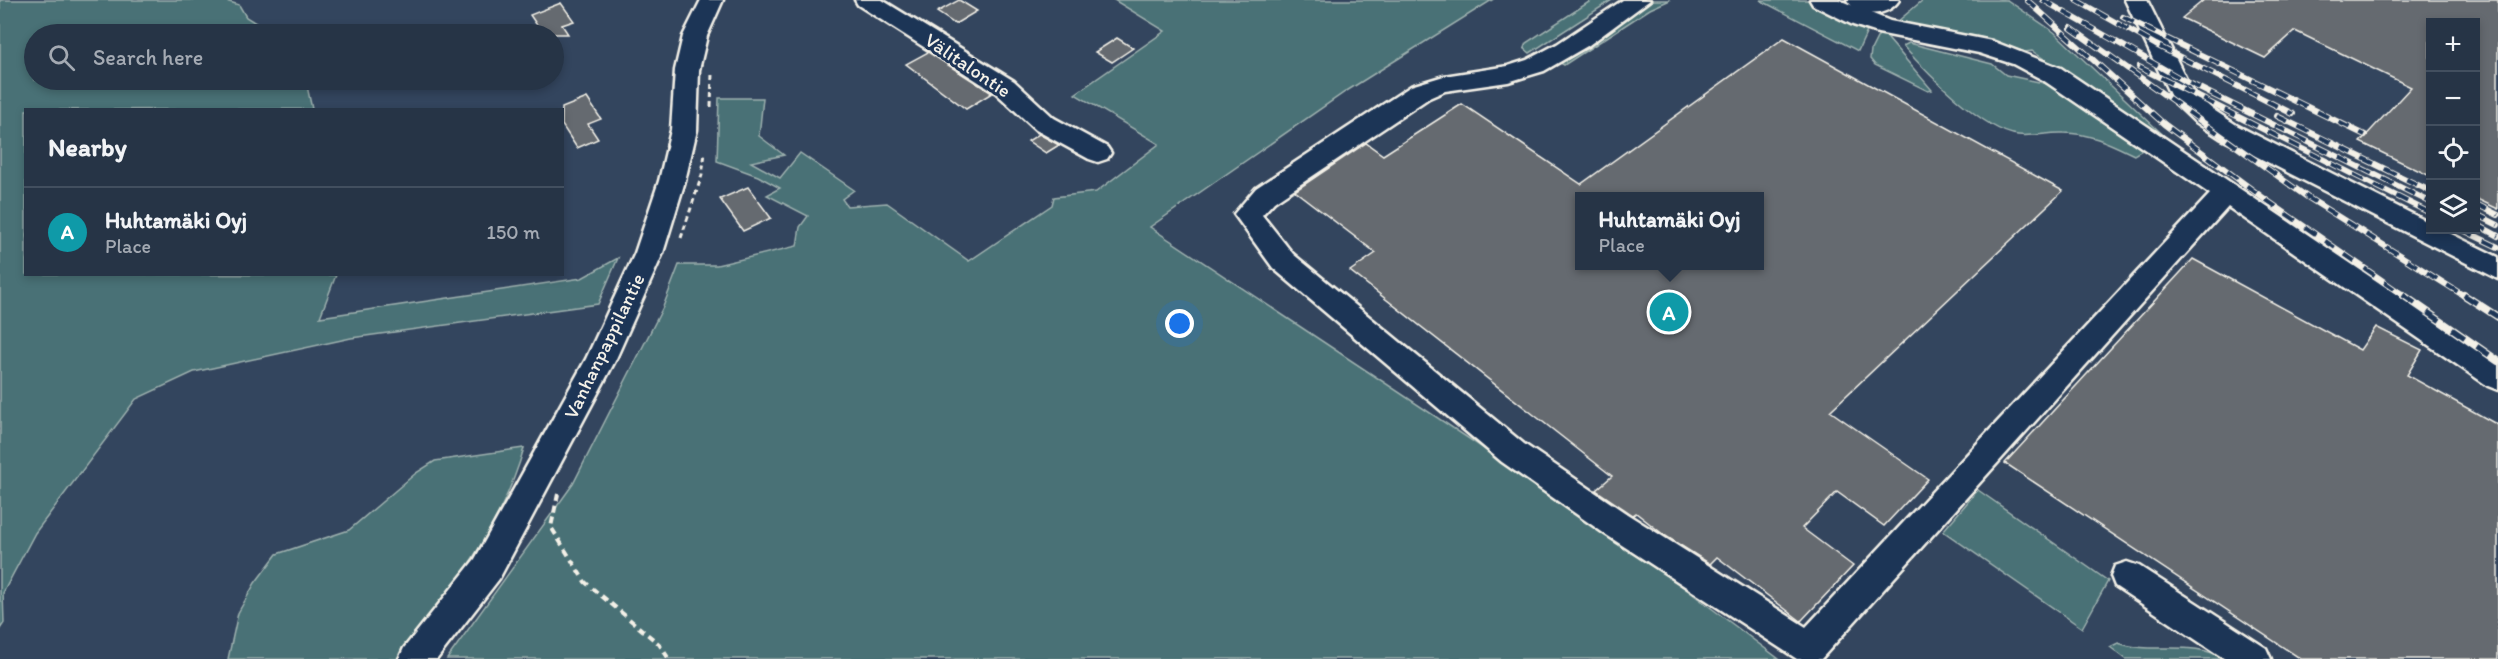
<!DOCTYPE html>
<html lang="en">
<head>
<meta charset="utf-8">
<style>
  body { margin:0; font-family:Itim,sans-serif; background:#2e3c4d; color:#f1f3f6 }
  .controls { position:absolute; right:18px; top:18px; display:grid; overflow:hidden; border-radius:0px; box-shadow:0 3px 9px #0003 }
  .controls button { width:54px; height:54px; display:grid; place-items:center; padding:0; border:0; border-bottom:2px solid #424f5f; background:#263446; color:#f1f3f6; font:30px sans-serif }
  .you { position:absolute; left:1180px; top:324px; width:21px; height:21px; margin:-15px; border:4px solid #fff; border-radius:50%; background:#1a73e8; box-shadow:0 0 0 9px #1a73e833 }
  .badge { display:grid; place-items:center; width:39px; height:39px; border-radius:50%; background:#d6ab8b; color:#fff; font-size:20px; font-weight:700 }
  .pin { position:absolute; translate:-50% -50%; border:3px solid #fff; box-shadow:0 2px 6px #0006 }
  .popup { position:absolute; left:1575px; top:192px; width:189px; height:78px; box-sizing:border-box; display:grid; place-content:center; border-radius:0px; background:#263446; filter:drop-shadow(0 2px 4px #0005); font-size:20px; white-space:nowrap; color:#a4aab3 }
  .popup b { font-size:22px; color:#f1f3f6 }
  .popup::after { content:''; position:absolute; left:50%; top:100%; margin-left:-12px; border:12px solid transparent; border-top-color:#263446 }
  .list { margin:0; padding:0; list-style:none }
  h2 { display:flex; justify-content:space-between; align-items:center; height:78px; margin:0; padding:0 24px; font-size:26px }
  h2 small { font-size:20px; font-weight:400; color:#a4aab3 }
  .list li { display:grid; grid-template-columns:39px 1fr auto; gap:18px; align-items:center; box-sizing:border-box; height:90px; padding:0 24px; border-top:2px solid #424f5f }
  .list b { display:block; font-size:22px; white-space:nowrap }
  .list p { margin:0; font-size:20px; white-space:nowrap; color:#a4aab3 }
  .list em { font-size:20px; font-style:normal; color:#a4aab3 }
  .icon { flex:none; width:33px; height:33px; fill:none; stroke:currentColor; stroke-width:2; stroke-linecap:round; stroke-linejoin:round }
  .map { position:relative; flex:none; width:2498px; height:659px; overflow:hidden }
  .search { position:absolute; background:#263446; box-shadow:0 3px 9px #0003; left:24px; top:24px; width:540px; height:66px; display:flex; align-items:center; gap:15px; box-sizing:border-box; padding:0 21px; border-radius:33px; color:#a4aab3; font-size:22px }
  .panel { position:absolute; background:#263446; box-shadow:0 3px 9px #0003; left:24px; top:108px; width:540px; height:168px; border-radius:0px }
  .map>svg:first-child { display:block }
  .green { fill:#497176; stroke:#9eb1af; stroke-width:1.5 }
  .building { fill:#656a70; stroke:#f4f1e8; stroke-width:1.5; fill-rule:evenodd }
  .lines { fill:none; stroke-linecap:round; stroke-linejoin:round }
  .minor-casing { stroke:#f4f1e8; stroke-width:5 }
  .path-far1 { stroke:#f4f1e8; stroke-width:3; stroke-dasharray:5 4; stroke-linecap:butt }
  .path { stroke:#f4f1e8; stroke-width:4; stroke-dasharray:7 5; stroke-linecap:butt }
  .minor { fill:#1d3557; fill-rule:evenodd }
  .rail-far1-casing { stroke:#f4f1e8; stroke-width:6 }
  .rail-casing { stroke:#f4f1e8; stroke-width:8 }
  .rail-far1 { stroke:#1d3557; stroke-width:4; stroke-dasharray:12; stroke-linecap:butt }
  .rail { stroke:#1d3557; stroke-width:5; stroke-dasharray:15; stroke-linecap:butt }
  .labels { text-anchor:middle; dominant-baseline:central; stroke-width:6; stroke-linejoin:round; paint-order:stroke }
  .street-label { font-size:20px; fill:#f4f1e8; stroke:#1d3557 }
</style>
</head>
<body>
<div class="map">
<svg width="2498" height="659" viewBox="0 0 2498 659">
  <rect width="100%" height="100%" fill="#33455e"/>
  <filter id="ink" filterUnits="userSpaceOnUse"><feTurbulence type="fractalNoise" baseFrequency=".0167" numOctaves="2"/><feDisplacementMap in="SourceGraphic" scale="12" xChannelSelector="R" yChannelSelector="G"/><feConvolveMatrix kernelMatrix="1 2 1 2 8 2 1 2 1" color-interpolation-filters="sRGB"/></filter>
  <g filter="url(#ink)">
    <!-- green -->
    <g class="green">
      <polygon points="0,0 223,0 239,5 246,17 259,25 258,34 34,34 34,80 303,80 307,86 312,109 26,110 26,274 336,275 320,317 582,278 618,258 598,304 351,338 194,372 136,399 35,533 3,593 4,623 0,629"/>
      <polygon points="1114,0 1492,0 1345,92 1150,227 1614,535 1779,659 447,659 573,484 663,307 679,265 717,265 797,246 800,227 808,216 767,195 780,188 758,176 717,161 719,98 763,98 759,136 784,155 751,162 780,178 800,153 854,190 842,199 847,206 887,203 969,261 1052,205 1054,197 1096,192 1159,144 1075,94 1165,31"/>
      <polygon points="1592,0 1612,0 1530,53 1524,48 1526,43"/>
      <polygon points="1651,0 1670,0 1650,9 1564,65 1557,61"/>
      <polygon points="1760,0 1810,0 1869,27 1858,51"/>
      <polygon points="1923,0 2007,0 2054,32 2176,147 2032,51 2025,52 1980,37 1897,22"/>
      <polygon points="1880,32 1883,33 1932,90 1928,91 1875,65 1870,59 1871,50"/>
      <path d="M1909 43 1992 64 2006 75 2048 84 2144 149 2134 155C2111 144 2090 133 2064 133 2049 132 2033 137 2018 135 1983 131 1926 72 1903 46Z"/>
      <path d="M524 448C501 529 450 592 401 659H228L238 613 255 583 277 554 349 530 416 473 435 461Z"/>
      <polygon points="1978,490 2108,581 2082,628 1943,531"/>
      <path d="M2118 643C2152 655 2195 639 2224 659H2126L2110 647Z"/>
    </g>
    <!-- building -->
    <g class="building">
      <polygon points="959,0 977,11 955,24 937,12"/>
      <polygon points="2204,0 2498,0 2498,209 2475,198 2475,22 2430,22 2430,176 2360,142 2411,87 2295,31 2265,58 2182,18"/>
      <polygon points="561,3 574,21 562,25 568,34 543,34 530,15"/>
      <polygon points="1117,38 1133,48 1112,62 1095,52"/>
      <path d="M1784 38 2063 191 1830 411 1928 479 1884 526 1837 492 1802 528 1853 566 1801 621 1717 557 1710 564 1664 535 1636 513 1633 515 1596 490 1612 476 1350 271 1376 253 1295 191 1366 143 1383 155 1462 104 1581 184ZM1579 196H1759V266H1579Z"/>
      <polygon points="928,52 992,93 966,109 906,64"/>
      <polygon points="587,98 601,119 588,124 598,139 577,148 562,125 562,108"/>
      <polygon points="1039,134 1059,145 1046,153 1028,141"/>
      <polygon points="748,187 771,218 743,231 720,199"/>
      <polygon points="2193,259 2360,350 2376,327 2422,350 2407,375 2498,425 2498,659 2301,659 2005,463"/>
    </g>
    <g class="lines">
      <defs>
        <g id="minor">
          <polygon points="701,0 723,0 707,36 699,70 697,130 685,181 663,253 615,361 499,579 437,659 399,659 404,648 475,559 586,359 635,253 659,181 671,130 675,70 683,36"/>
          <polygon points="855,0 882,0 1014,81 1054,118 1107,147 1111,153 1107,159 1098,162 1089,159 1036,130 996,93 858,5"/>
          <polygon points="1623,0 1650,0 1589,45 1544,71 1508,82 1445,91 1429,98 1274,202 1262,215 1293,254 1524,444 1627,514 1806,627 2210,194 2043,80 2013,64 1979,53 1878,33 1853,25 1813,5 1810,0 1839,0 1890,21 1992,41 2061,68 2498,363 2498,390 2488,386 2228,207 1821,659 1797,659 1605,534 1502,462 1273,268 1234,214 1256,188 1411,86 1444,76 1508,66 1527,60 1557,44"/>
          <path d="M1847 0H1899C1887 18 1859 18 1847 0Z"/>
          <polygon points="2125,0 2147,0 2192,91 2212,109 2238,126 2430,223 2430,230 2443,230 2498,257 2498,279 2220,138 2194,121 2173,101"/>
          <polygon points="2127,562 2139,566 2266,648 2271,659 2225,659 2115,586 2111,576 2115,566"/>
        </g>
      </defs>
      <!-- minor casing -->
      <use href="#minor" class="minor-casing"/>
      <!-- path-far1 -->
      <g class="path-far1">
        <polyline points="711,107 712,73"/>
        <polyline points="681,238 702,175 705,153"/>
      </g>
      <!-- path -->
      <polyline class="path" points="558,494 551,527 585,582 659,644 669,659"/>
      <!-- minor -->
      <use href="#minor" class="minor"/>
      <defs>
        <g id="rail-far1">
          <polyline points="2027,0 2164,124 2262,197 2406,297"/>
          <polyline points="2043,0 2185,81 2430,202"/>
          <polyline points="2076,0 2156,45 2293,114"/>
          <polyline points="2123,17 2365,135"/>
          <polyline points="2071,28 2307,197 2466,297"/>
          <polyline points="2139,67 2430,213"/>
          <polyline points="2277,116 2430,191"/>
          <polyline points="2476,204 2498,215"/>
          <polyline points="2476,214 2498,225"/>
          <polyline points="2476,224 2498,236"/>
          <polyline points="2463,230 2498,247"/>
        </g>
        <g id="rail">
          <polyline points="2403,295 2498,361"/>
          <polyline points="2464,295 2498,317"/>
        </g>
      </defs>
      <!-- rail-far1 casing -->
      <use href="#rail-far1" class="rail-far1-casing"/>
      <!-- rail casing -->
      <use href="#rail" class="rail-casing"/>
      <!-- rail-far1 -->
      <use href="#rail-far1" class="rail-far1"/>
      <!-- rail -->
      <use href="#rail" class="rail"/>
    </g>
  </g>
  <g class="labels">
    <!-- street labels -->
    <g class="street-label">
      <text transform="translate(968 65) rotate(34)">Välitalontie</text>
      <text transform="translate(604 346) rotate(-64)">Vanhanpappilantie</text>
    </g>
  </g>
</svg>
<div class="controls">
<button>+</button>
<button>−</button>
<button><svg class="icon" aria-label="locate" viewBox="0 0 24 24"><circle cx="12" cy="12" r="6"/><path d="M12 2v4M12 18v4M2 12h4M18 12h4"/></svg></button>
<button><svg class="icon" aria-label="layers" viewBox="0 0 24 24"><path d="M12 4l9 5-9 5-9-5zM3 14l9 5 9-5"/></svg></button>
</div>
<div class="you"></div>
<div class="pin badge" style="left:1669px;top:312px;background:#0f9aa8">A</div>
<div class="popup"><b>Huhtamäki Oyj</b>Place</div>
<div class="search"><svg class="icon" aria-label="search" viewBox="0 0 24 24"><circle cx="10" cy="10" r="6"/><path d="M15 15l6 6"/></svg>Search here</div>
<section class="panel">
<h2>Nearby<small></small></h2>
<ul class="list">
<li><span class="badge" style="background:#0f9aa8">A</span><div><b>Huhtamäki Oyj</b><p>Place</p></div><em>150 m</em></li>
</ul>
</section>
</div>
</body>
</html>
